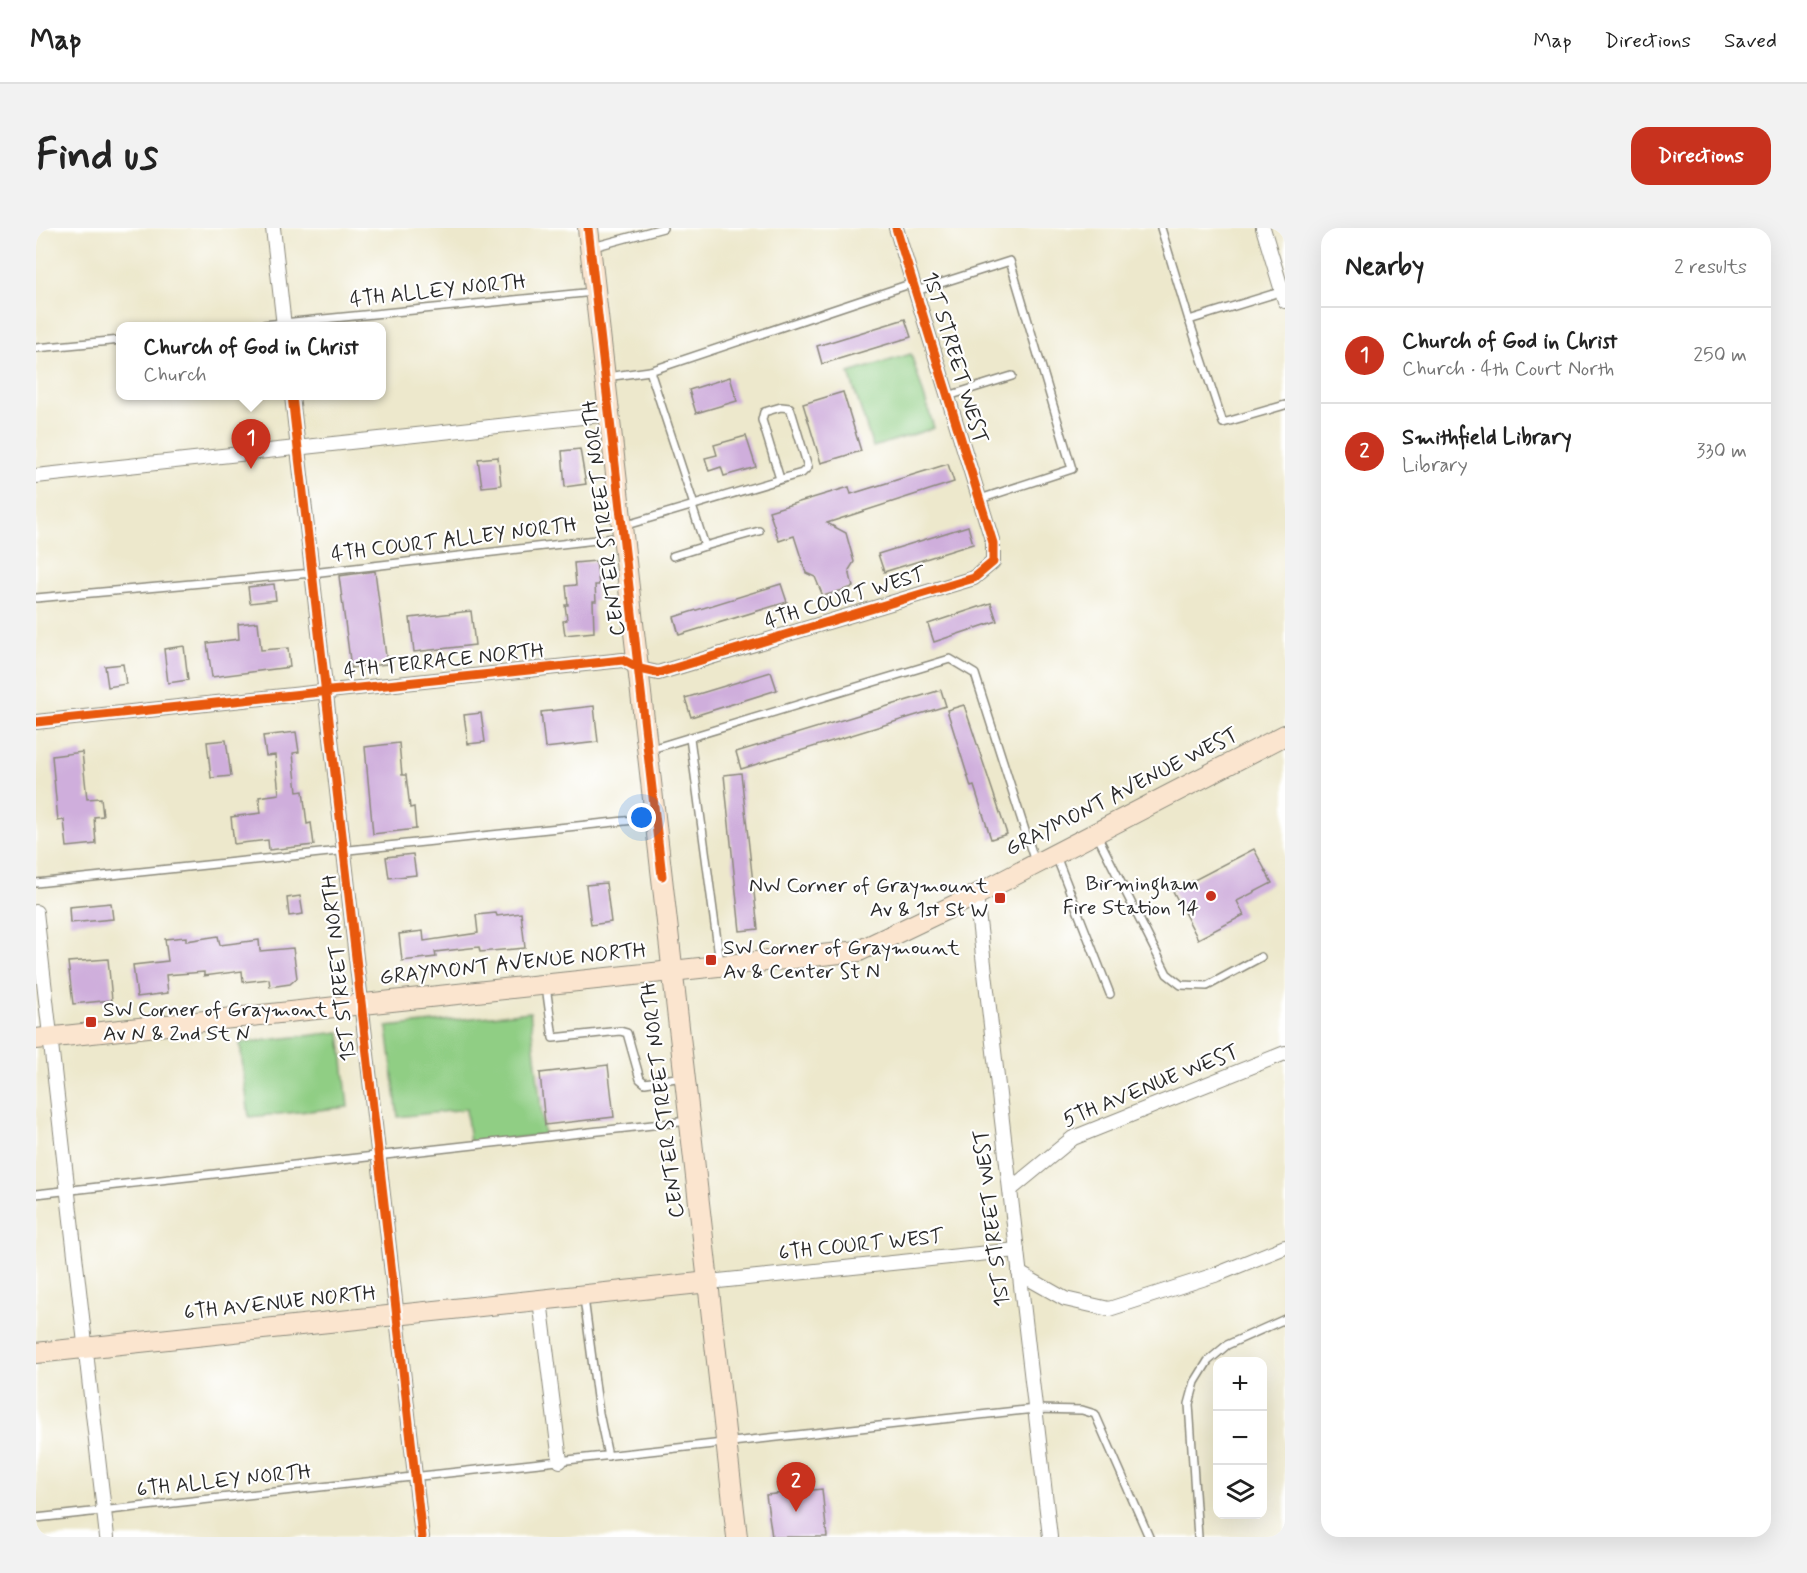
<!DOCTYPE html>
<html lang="en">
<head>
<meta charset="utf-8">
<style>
  body { margin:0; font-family:Mynerve,sans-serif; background:#f2f2f2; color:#222 }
  .controls { position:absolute; right:18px; bottom:18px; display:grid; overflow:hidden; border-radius:12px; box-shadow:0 6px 24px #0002 }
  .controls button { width:54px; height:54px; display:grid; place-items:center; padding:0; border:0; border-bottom:2px solid #e0e0e0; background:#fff; color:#222; font:30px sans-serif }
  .you { position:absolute; left:606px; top:590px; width:21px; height:21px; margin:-15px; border:4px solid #fff; border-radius:50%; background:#1a73e8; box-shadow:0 0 0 9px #1a73e833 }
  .badge { display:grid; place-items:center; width:39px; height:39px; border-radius:50%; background:#c8321e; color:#fff; font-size:20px; font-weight:700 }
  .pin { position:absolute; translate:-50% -50px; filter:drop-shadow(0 2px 3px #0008) }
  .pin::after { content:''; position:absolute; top:32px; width:21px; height:18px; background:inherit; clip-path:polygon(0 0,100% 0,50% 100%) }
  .popup { position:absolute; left:80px; top:94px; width:270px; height:78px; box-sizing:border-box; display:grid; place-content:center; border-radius:12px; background:#fff; filter:drop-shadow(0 2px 4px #0005); font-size:20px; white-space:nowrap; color:#767676 }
  .popup b { font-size:22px; color:#222 }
  .popup::after { content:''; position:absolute; left:50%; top:100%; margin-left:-12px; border:12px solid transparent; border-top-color:#fff }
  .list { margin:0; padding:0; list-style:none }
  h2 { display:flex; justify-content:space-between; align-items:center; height:78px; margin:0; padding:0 24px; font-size:26px }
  h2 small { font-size:20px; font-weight:400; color:#767676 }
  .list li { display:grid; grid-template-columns:39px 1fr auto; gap:18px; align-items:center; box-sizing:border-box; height:96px; padding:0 24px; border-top:2px solid #e0e0e0 }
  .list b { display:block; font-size:22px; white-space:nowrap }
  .list p { margin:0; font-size:20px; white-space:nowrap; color:#767676 }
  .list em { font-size:20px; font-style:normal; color:#767676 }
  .icon { flex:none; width:33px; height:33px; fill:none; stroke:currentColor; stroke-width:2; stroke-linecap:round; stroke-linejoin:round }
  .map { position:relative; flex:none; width:1249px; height:1309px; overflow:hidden; border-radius:18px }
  header { display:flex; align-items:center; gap:36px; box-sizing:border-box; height:84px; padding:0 30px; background:#fff; border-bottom:2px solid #e0e0e0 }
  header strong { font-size:28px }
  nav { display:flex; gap:33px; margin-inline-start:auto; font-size:21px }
  .intro { display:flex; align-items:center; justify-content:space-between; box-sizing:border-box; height:144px; padding:0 36px }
  h1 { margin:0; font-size:42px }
  .button { padding:15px 27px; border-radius:18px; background:#c8321e; color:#fff; font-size:21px; font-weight:700 }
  main { display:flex; gap:36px; padding:0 36px }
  aside { flex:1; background:#fff; border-radius:18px; box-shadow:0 6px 24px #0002 }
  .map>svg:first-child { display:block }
  .green { fill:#90ce84; stroke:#5e7c58; stroke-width:1.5 }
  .building { fill:#cfaedc }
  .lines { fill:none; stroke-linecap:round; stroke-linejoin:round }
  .lane-casing { stroke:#8c8a7c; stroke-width:10 }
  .street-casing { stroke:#8c8a7c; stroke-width:16 }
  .secondary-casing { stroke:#8c8a7c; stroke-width:22 }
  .lane { stroke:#fff; stroke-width:7 }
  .street { stroke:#fff; stroke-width:14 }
  .secondary { stroke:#fbe5cf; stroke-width:20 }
  .cycleway-casing { stroke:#fff; stroke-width:13 }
  .cycleway { stroke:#e8590c; stroke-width:9 }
  .poi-dot { fill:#c8321e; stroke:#fff; stroke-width:2 }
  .labels { text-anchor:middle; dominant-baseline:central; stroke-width:4.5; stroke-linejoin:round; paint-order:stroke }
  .street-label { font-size:21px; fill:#2b2b2b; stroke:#fff }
  .poi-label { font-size:21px; fill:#2b2b2b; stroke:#fff; text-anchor:end }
</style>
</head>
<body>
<header>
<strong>Map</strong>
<nav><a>Map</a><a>Directions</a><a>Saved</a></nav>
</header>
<div class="intro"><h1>Find us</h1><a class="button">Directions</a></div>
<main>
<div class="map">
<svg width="1249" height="1309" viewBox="0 0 1249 1309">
  <rect width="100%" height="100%" fill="#fff"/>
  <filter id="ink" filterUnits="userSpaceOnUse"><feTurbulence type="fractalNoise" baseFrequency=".0167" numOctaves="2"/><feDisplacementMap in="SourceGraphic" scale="12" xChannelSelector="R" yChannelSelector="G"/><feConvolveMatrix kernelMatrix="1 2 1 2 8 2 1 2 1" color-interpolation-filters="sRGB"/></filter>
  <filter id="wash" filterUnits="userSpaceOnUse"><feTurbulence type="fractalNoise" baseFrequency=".008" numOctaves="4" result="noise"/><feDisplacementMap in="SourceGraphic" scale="24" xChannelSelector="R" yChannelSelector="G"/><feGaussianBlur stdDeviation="1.35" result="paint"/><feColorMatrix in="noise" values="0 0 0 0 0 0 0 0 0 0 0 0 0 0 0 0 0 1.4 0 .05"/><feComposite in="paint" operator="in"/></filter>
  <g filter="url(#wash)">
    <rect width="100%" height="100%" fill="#ede8cc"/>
    <!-- green -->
    <g class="green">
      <polygon points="875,126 898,200 837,219 813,145"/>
      <polygon points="494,784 508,907 434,915 430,881 362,889 351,799"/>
      <polygon points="304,804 312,879 213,889 204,815"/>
    </g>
    <g id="blocks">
      <!-- building -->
      <g class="building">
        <polygon points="869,91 875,109 786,136 781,118"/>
        <polygon points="694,149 701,173 660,185 653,162"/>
        <polygon points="807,164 825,223 785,235 767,176"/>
        <polygon points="710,208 720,239 688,248 685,239 673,243 669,230 681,227 678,217"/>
        <polygon points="544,221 550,256 529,259 526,223"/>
        <polygon points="462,229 465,257 446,259 442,231"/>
        <polygon points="912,236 918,254 791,295 810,305 818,334 813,342 817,359 787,368 779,349 770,345 758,308 743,313 733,283 813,259 815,266"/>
        <polygon points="932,298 937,316 848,344 842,326"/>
        <polygon points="560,333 563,357 559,357 560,373 557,373 558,404 529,407 527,393 531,392 529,377 532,377 530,358 540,357 538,335"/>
        <polygon points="339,343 351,436 315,440 303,348"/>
        <polygon points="238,356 240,372 214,375 212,359"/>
        <polygon points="745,356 751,374 643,407 638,389"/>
        <polygon points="955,375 961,393 898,414 892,396"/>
        <polygon points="435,383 439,417 378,424 374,390"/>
        <polygon points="222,394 225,422 252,420 254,439 176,449 171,415 203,411 202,396"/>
        <polygon points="148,418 152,452 132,455 128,421"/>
        <polygon points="87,436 90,456 72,459 69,438"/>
        <polygon points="735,444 741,462 655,489 649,470"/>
        <polygon points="905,462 910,478 705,541 700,524"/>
        <polygon points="928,477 971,606 955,611 938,558 935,559 911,482"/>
        <polygon points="558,478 562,514 509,520 505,484"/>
        <polygon points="445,485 449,514 432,516 428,487"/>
        <polygon points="260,504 263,524 257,525 261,564 267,563 271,596 275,595 278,617 233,622 232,612 198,616 195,589 225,585 223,569 243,566 239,527 230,528 227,508"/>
        <polygon points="190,512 195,548 175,550 171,514"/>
        <polygon points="363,515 366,547 370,547 374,580 378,579 380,601 337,606 329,519"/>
        <polygon points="46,524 51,571 65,570 67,588 58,589 60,616 31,619 28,592 22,593 16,528"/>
        <polygon points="705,545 722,701 704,703 688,547"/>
        <polygon points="1218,621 1236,655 1201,673 1208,687 1162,711 1137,663"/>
        <polygon points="377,626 380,647 353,650 350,629"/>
        <polygon points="570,655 575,694 555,697 550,657"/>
        <polygon points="264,668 267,686 253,688 251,670"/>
        <polygon points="75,675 77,691 34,695 33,679"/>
        <polygon points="460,685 461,688 485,685 489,720 444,724 443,719 399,724 400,729 366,733 363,706 387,703 388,713 442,705 440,687"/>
        <polygon points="182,708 184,717 223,712 224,723 257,720 261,750 254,756 234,759 233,751 207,754 206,743 168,748 168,744 130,747 132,765 101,769 97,737 132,733 129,711 150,709 150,713"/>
        <polygon points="72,731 76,772 37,776 32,734"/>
        <polygon points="572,837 578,889 509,897 504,845"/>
        <polygon points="786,1261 791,1309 736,1309 730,1267"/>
      </g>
    </g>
  </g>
  <g filter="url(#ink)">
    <use href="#blocks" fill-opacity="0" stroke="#8c8a7c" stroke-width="1.5"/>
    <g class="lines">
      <defs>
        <g id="lane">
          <polyline points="1125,0 1153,92"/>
          <polyline points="557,19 627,0"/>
          <polyline points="880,63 974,33 1036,241 944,271"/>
          <polyline points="1247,63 1153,92 1187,195 1249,177"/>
          <polyline points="217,98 558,64"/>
          <polyline points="0,120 85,112"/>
          <polyline points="614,143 658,277"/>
          <polyline points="570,149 614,143 877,55"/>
          <polyline points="912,168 976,148"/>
          <polyline points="656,278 669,318 723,303"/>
          <polyline points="587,298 766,245 772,239 756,186 754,180 745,179 728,184 726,192 744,251"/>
          <polyline points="637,328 669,318"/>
          <polyline points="0,370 276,345 586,309"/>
          <polyline points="654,510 684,735"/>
          <polyline points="612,522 914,431 939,446 999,634"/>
          <polyline points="1061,607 1131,746 1145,757 1171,758 1225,729"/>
          <polyline points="1020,628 1074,766"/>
          <polyline points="0,655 617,590"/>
          <polyline points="510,758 517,810 584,803 591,805 604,851 609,855 646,849"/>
          <polyline points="0,966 652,893"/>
          <polyline points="548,1070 563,1185 572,1228"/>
          <polyline points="0,1290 999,1181 1046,1182 1059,1186 1113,1309"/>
          <polyline points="1162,1309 1153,1176 1159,1154 1172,1133 1191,1117 1249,1091"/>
        </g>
        <g id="street">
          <polyline points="237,0 248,98"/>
          <polyline points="1227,0 1249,73"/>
          <polyline points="256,168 386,1309"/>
          <polyline points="0,248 574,186"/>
          <polyline points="0,494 587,432 604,441 622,445 938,350 957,334 957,315 860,0"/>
          <polyline points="940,667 1014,1309"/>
          <polyline points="0,684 71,1309"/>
          <polyline points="975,961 1037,910 1249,825"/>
          <polyline points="983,1045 1029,1071 1073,1081 1182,1046 1249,1019"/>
          <polyline points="673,1054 981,1022"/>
          <polyline points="504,1072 524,1233"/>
        </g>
        <g id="secondary">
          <polyline points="552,0 701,1309"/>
          <polyline points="0,811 823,723 940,667 1249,507"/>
          <polyline points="0,1125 673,1054"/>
        </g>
      </defs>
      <!-- lane casing -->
      <use href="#lane" class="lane-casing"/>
      <!-- street casing -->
      <use href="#street" class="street-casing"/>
      <!-- secondary casing -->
      <use href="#secondary" class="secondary-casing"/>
      <!-- lane -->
      <use href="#lane" class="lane"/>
      <!-- street -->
      <use href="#street" class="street"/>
      <!-- secondary -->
      <use href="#secondary" class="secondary"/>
      <defs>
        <g id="cycleway">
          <polyline points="552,0 626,648"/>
          <polyline points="256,168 386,1309"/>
          <polyline points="0,494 587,432 604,441 622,445 938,350 957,334 957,315 860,0"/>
        </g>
      </defs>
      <!-- cycleway casing -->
      <use href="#cycleway" class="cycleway-casing"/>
      <!-- cycleway -->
      <use href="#cycleway" class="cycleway"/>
    </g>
  </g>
  <!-- markers -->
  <g class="poi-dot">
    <circle cx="1175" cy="668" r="6"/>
    <rect x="958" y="664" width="12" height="12" rx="3"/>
    <rect x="669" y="726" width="12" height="12" rx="3"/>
    <rect x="49" y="788" width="12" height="12" rx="3"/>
  </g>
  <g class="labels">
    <!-- street labels -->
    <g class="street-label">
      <text transform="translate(402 63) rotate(-6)">4TH ALLEY NORTH</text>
      <text transform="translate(919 130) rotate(73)">1ST STREET WEST</text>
      <text transform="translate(568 290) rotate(-97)">CENTER STREET NORTH</text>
      <text transform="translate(418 312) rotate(-7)">4TH COURT ALLEY NORTH</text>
      <text transform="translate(809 370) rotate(-17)">4TH COURT WEST</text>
      <text transform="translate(408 433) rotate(-6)">4TH TERRACE NORTH</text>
      <text transform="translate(1086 564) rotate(-27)">GRAYMONT AVENUE WEST</text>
      <text transform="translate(477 736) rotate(-6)">GRAYMONT AVENUE NORTH</text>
      <text transform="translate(303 740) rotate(-96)">1ST STREET NORTH</text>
      <text transform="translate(1115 858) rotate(-22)">5TH AVENUE WEST</text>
      <text transform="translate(627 872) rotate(-97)">CENTER STREET NORTH</text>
      <text transform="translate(956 990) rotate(-97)">1ST STREET WEST</text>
      <text transform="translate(825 1017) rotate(-6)">6TH COURT WEST</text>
      <text transform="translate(244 1075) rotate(-6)">6TH AVENUE NORTH</text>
      <text transform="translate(188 1253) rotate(-6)">6TH ALLEY NORTH</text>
    </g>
    <!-- poi labels -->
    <g class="poi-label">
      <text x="1163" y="656">Birmingham<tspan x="1163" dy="24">Fire Station 14</tspan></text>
      <text x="952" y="658">NW Corner of Graymount<tspan x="952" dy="24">Av &amp; 1st St W</tspan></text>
      <text x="687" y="720" text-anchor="start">SW Corner of Graymount<tspan x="687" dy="24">Av &amp; Center St N</tspan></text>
      <text x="67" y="782" text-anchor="start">SW Corner of Graymont<tspan x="67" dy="24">Av N &amp; 2nd St N</tspan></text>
    </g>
  </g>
</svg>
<div class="controls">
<button>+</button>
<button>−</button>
<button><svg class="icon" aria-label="layers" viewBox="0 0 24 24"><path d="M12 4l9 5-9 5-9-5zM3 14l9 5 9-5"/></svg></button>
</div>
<div class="you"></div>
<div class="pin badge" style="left:215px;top:241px">1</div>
<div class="popup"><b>Church of God in Christ</b>Church</div>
<div class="pin badge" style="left:760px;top:1284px">2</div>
</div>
<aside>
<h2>Nearby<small>2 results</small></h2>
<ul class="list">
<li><span class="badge">1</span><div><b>Church of God in Christ</b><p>Church · 4th Court North</p></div><em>250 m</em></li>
<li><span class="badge">2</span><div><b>Smithfield Library</b><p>Library</p></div><em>330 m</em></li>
</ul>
</aside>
</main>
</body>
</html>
